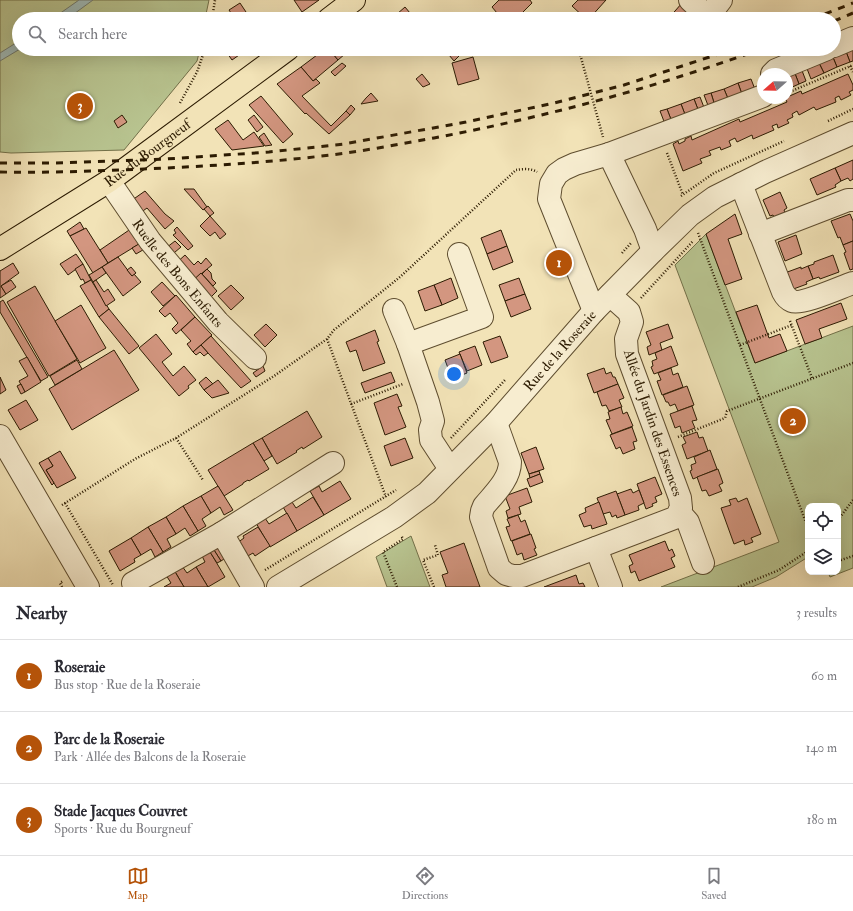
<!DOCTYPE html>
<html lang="en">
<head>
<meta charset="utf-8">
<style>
  body { margin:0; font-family:"IM FELL Double Pica",serif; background:#f2f2f3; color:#2b2b33 }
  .controls { position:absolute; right:12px; bottom:12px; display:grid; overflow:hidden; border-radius:8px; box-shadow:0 4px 16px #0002 }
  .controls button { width:36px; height:36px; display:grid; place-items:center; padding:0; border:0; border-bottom:1px solid #e1e1e2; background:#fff; color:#2b2b33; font:20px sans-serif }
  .compass { position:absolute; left:757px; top:68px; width:36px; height:36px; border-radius:50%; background:#fff; box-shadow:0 4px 16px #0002; rotate:250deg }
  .you { position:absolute; left:454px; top:374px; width:14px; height:14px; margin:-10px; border:3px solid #fff; border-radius:50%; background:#1a73e8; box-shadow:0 0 0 6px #1a73e833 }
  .badge { display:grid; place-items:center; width:26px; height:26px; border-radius:50%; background:#b45309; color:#fff; font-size:13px; font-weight:700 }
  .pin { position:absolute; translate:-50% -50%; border:2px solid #fff; box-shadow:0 1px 4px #0006 }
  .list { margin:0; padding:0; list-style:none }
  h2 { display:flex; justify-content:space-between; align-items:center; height:52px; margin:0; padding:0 16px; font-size:17px }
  h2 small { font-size:13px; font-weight:400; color:#7c7c81 }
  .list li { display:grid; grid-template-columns:26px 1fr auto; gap:12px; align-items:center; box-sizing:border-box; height:72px; padding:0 16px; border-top:1px solid #e1e1e2 }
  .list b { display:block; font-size:15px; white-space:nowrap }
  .list p { margin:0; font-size:13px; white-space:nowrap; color:#7c7c81 }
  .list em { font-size:13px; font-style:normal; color:#7c7c81 }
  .icon { flex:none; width:22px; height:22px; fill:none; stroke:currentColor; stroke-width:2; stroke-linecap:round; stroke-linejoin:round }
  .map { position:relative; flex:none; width:853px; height:587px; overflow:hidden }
  .search { position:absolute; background:#fff; box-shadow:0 4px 16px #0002; left:12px; right:12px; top:12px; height:44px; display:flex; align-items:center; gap:10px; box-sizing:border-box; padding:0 14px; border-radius:22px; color:#7c7c81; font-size:15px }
  .sheet { height:268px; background:#fff }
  nav { display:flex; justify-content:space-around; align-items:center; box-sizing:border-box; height:56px; border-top:1px solid #e1e1e2; background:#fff; font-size:11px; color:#7c7c81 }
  nav a { display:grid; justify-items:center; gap:2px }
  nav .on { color:#b45309 }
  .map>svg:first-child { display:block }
  .green { fill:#b8c490; stroke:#727049 }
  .water { fill:#9fbbb9; stroke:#717b70 }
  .building { fill:#d39680; stroke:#2c1b02 }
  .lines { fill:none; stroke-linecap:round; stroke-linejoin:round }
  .minor-casing { stroke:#5e4d2f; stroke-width:24 }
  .major-casing { stroke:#2c1b02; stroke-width:24 }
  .path { stroke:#2c1b02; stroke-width:2.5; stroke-dasharray:1 2; stroke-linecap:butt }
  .minor { stroke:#f7edd0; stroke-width:22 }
  .major { stroke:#f2e3b7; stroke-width:22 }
  .rail { stroke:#2c1b02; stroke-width:3; stroke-dasharray:7 7; stroke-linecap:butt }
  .labels { text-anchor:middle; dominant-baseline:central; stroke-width:4; stroke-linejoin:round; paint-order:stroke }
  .street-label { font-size:14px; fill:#2c1b02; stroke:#f7edd0 }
</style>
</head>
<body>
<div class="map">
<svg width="853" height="587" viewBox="0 0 853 587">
  <rect width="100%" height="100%" fill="#f2e3b7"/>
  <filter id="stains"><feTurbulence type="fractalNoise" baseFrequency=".005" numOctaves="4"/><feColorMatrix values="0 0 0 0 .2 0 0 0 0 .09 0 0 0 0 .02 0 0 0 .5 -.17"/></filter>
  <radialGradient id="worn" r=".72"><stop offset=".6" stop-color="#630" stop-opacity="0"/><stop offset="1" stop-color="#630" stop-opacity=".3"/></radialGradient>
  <!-- green -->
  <g class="green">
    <polygon points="0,0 209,0 205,19 19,19 19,49 200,49 197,61 124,150 11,153 0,152"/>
    <polygon points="706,234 755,363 853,326 853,568 830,577 828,572 838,572 838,506 808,506 808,557 776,577 752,587 661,587 779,542 675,265"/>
    <polygon points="411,536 430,587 387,587 376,557"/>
  </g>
  <!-- water -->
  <g class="water">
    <polygon points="79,0 93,0 67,19 52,19"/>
    <polygon points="19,41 19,49 20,49 0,61 0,53"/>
  </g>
  <!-- building -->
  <g class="building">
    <polygon points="294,0 319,0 302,12"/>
    <polygon points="499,0 530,0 532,3 516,19 491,19 497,13 492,7"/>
    <polygon points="578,0 606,0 589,19 586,19 572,6"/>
    <polygon points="240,3 250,18 248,19 235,19 229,10"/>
    <polygon points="682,3 699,19 668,19"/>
    <polygon points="405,7 415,19 392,19 397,14"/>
    <polygon points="853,46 853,61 850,62 845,49"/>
    <polygon points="220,49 241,49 240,50 242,53 232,60 225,50 222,52"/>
    <polygon points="325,49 329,49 338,60 313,81 301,67"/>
    <polygon points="329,49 337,49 340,52 343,52 345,54 338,60"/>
    <polygon points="444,49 466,49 454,61"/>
    <polygon points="845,49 850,62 837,67 832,55"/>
    <polygon points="832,55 837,67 824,73 818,61"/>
    <polygon points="473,57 479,79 458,85 452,63"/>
    <polygon points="818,61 824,73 811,79 806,66"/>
    <polygon points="342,63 346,66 335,76 331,72"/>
    <polygon points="301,67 313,81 316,79 320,83 302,96 331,126 346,111 350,115 329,134 306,113 305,114 277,84"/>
    <polygon points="801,68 806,81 799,84 794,71"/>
    <polygon points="794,71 799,84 788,89 787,74"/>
    <polygon points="422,74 430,84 423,87 416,79"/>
    <polygon points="848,74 853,85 853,90 849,92 851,95 841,100 839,96 835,98 836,102 816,110 814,107 799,115 797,111 792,114 793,117 787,120 789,123 778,128 777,124 772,126 774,130 753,139 752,135 737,142 735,138 729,141 731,146 721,150 720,147 709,151 711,155 700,159 702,163 683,171 673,144 678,141 679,144 685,141 685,139 691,136 692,140 739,119 740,122 787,102 785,98 801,91 802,94"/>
    <polygon points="751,79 756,92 743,97 738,83"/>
    <polygon points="738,83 743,97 729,101 724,89"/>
    <polygon points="724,89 729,101 715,106 711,93"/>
    <polygon points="371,93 378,101 361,104 366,98"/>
    <polygon points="711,93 715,106 709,108 704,95"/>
    <polygon points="261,96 293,134 283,143 249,105"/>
    <polygon points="700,97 705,110 699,112 694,99"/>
    <polygon points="694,99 699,112 686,117 681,104"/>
    <polygon points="681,104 686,117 672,122 667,109"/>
    <polygon points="351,105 355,109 350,115 346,111"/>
    <polygon points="667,109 672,122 665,124 660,111"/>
    <polygon points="122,115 127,122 118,128 114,121"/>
    <polygon points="254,115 263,127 257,132 248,120"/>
    <polygon points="228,120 243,140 254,132 264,146 232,150 215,129"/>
    <polygon points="264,133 271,144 272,145 265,146 259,137"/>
    <polygon points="853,160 853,179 850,181 848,178 841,181 835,168"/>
    <polygon points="835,168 841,181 835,185 836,187 817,195 810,179"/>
    <polygon points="184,189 194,189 207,207 203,210"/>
    <polygon points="145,191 165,214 174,221 165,229 147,208 136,216 128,203"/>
    <polygon points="780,192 787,208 784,210 788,219 777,223 773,215 770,216 763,200"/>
    <polygon points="208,206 214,213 210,216 204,209"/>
    <polygon points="735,214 742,234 728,239 742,279 725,285 706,234"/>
    <polygon points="850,214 853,221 853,241 843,245 840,237 838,238 831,221"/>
    <polygon points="210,216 226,234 220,239 215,232 210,236 200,226"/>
    <polygon points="80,222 84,229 70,236 67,231"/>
    <polygon points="135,226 144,241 108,263 100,250"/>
    <polygon points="177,227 193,246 188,250 173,235 176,233 174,230"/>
    <polygon points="86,228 108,263 93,273 70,236"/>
    <polygon points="501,230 507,246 487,254 481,238"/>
    <polygon points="796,235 802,254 785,261 778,242"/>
    <polygon points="144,241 148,247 136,254 132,248"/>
    <polygon points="175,241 181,247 168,258 162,251"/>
    <polygon points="853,241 853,269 850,270 844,253 846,252 843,245"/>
    <polygon points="507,246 513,262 493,270 487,254"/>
    <polygon points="76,254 83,264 68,275 60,264"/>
    <polygon points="185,255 194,265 198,261 201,264 206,258 212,265 190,283 174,265"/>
    <polygon points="833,255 839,272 820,279 819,277 813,279 808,266 814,264 814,262"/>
    <polygon points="118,257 132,276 134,274 141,282 123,296 102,267"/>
    <polygon points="13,263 19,273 1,286 6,294 0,298 0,271"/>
    <polygon points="83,264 91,280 85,283 83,279 81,280 75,269"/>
    <polygon points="808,266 813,279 806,282 807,284 788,291 782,274 801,267 801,269"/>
    <polygon points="102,267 106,273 93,282 89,275"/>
    <polygon points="131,267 136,273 132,276 127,270"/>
    <polygon points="207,269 211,273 212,279 216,283 213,286 202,274"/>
    <polygon points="201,273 217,291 210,298 190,283"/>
    <polygon points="451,278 458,298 442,305 434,285"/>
    <polygon points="519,278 525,294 505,301 499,285"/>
    <polygon points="11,280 16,287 6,294 1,286"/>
    <polygon points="91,280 109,309 99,317 80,286"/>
    <polygon points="96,280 104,292 108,289 115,300 106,306 93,282"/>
    <polygon points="162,282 175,296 163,306 151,292"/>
    <polygon points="231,285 244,298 231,310 218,296"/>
    <polygon points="434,285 442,305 425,311 418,291"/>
    <polygon points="35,286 77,359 49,376 7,302"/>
    <polygon points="525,294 531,309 511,317 505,301"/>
    <polygon points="176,295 195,317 176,334 172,329 178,323 170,313 165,317 159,311"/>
    <polygon points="3,300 48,377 41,381 0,312 0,302"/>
    <polygon points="841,303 847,319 819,329 822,338 805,344 796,320"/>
    <polygon points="81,305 106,348 80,363 55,321"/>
    <polygon points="757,305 769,338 780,334 787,351 755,363 736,312"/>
    <polygon points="109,309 139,346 129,354 99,317"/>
    <polygon points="195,317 212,335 193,352 187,344 191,341 181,330"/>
    <polygon points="266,324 277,335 265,347 254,335"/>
    <polygon points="668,324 673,338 660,343 662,350 649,355 647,347 651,345 646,332"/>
    <polygon points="375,330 379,341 377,342 385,363 363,371 356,350 350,352 346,342"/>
    <polygon points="156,334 172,354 162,362 173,376 184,366 196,380 188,386 189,388 179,396 139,348"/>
    <polygon points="211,336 251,381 241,388 208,353 201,345"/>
    <polygon points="500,336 508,357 491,363 483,342"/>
    <polygon points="201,345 208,353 204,356 200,352 196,355 193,352"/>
    <polygon points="475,346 482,365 467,371 459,352"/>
    <polygon points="671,346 678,365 654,374 651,367 653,366 652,361 657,359 655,353"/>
    <polygon points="114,350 139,390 72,430 49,389"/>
    <polygon points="460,354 467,373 452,379 445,360"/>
    <polygon points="27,357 41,382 25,392 19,381 28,376 19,361"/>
    <polygon points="77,360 82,369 55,385 50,376"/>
    <polygon points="263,366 265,371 256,377 253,373"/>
    <polygon points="604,368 606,374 611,372 613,377 615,377 618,384 594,393 587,374"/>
    <polygon points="671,368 673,375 678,373 683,387 662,395 657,381 661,380 658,373"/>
    <polygon points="391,372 395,382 365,393 361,383"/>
    <polygon points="0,377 6,390 0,394"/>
    <polygon points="206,377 213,384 204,390 199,383"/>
    <polygon points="218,380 229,393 212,398 204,390"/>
    <polygon points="21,384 25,392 21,394 17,386"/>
    <polygon points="618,384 624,398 619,400 622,407 609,411 606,405 602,406 597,392"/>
    <polygon points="687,386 694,405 678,411 675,404 670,406 668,402 666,402 663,395"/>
    <polygon points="397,394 402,406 398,407 406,427 385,435 374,403"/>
    <polygon points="26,400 38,420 20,430 8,410"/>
    <polygon points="692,406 697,420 692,421 695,428 682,433 680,426 675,428 670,414"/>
    <polygon points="621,407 623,414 627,412 633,426 612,434 606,420 610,419 608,412"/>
    <polygon points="307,411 322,437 303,449 302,447 296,451 297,452 277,464 262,438"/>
    <polygon points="632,427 637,441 633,442 635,449 623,454 620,447 616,449 610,435"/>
    <polygon points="697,432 699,438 703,437 708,451 687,459 682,445 686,443 683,437"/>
    <polygon points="262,438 272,456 264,461 253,443"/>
    <polygon points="405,438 413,458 391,466 384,446"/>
    <polygon points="253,443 269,469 249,481 248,480 243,483 243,484 224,496 208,470"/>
    <polygon points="536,447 544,469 529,474 521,453"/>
    <polygon points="710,450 717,469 693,479 690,471 692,470 691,465 696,463 694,457"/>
    <polygon points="60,451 76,478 57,488 46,470 53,466 48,458"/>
    <polygon points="48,458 53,466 46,470 54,483 52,485 39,463"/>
    <polygon points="718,469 723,483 719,485 722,491 709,496 706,490 702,491 697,477"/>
    <polygon points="539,471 540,474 530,478 529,474"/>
    <polygon points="540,474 543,482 530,487 527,479"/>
    <polygon points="655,477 662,494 655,497 657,502 652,504 653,506 646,509 637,484"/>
    <polygon points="340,481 351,499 324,515 310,491 319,486 322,492"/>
    <polygon points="218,486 233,510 224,515 220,507 211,513 201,496"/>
    <polygon points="527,488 532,502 519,507 521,514 508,518 506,511 510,509 505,496"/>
    <polygon points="631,489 633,493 639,490 644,503 638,506 639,510 625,515 617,494"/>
    <polygon points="616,491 625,515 617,518 616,515 612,517 610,512 603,514 597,498"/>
    <polygon points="201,496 211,513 202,519 206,526 198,531 183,506"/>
    <polygon points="313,497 324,515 297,531 283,507 292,502 296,508"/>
    <polygon points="736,498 738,502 747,498 761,534 751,538 753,542 745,545 744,540 734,544 721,508 731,505 729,500"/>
    <polygon points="599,502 607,524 592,529 591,525 584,527 579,515 586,512 585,508"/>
    <polygon points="183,506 198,531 190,536 185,528 176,534 166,517"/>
    <polygon points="287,513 297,531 270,547 256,523 265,518 269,524"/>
    <polygon points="518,515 521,522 525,520 530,534 511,541 506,527 510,526 507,519"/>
    <polygon points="166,517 176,534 167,539 171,547 163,552 148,527"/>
    <polygon points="148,527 163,552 155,557 151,549 141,555 131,538"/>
    <polygon points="258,527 270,546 255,556 253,553 246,557 237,543 244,538 243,536"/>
    <polygon points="531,534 536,548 534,549 537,555 524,560 522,553 517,555 512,541"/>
    <polygon points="131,538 141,555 134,559 135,562 120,571 109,551"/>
    <polygon points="665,541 669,551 672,549 675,556 671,558 675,567 639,581 635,571 631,573 629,566 633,564 629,555"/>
    <polygon points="464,543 480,587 446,587 442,575 448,573 440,552"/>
    <polygon points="220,547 227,557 221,561 214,550"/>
    <polygon points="209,550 225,577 208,587 196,567 205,562 201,554"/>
    <polygon points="214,550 221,561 217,563 210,552"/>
    <polygon points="182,566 187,573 196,567 208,587 184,587 174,570"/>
    <polygon points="174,570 184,587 164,587 171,583 166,575"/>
    <polygon points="576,575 579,584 583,583 585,587 544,587"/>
  </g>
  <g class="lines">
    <defs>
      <g id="minor">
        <polyline points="690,0 708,17 721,0"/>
        <polyline points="834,46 853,38"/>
        <polyline points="772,74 776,70 827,49"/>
        <polyline points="609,154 763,96"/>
        <path id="s1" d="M109 181 150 241 218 322 255 358"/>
        <path d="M741 184 783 292C785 296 787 299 792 301 802 305 841 287 853 283"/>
        <polyline points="760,234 848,200 853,200"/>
        <polyline points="394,310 408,344"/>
        <polyline points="594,311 549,199 551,184 557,174 564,169 575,164 609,154 645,229 653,251"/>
        <path d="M496 423 510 462C510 479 495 493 484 506L482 511 481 517 499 568 506 574 513 576H522L677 517 681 508 680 498 627 354 626 339 632 322 629 312 610 295"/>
        <polyline points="0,436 88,587"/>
        <polyline points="450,469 431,440 430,430 433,421 428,402 408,344 482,317 459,254"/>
        <polyline points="679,512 688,522 703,563"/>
        <polyline points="222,533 333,463"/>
        <polyline points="596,548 611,587"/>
        <polyline points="133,583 222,533 253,587"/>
        <path id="s2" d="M278 587 394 517 427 493 496 423 594 311 653 251 690 215 715 197 765 172 853 133"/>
      </g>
      <g id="major">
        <polyline points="329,19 354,0"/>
        <path id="s3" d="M0 249 109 181 288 49"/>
      </g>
    </defs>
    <!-- minor casing -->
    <use href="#minor" class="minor-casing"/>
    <!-- major casing -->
    <use href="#major" class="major-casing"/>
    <!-- path -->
    <g class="path">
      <polyline points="212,19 215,0"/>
      <polyline points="599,49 580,54 603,137"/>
      <polyline points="850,66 853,72"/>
      <polyline points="787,93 853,65"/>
      <polyline points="180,103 197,72 205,49"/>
      <polyline points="828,121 853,109"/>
      <polyline points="667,153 683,195"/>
      <polyline points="681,196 714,173 784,141"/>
      <polyline points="698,233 808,528"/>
      <polyline points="622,253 631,243"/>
      <polyline points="641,298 693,241"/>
      <polyline points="790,321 812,378"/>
      <polyline points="327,339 386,497"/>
      <polyline points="740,345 792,325"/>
      <polyline points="351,404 403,384"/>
      <polyline points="678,437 725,418 727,411 853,363"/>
      <polyline points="176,438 203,480"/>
      <polyline points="451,438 505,380"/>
      <polyline points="65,503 113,585"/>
      <path d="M62 505 135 459 176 438 274 376 327 339 334 330 400 277 516 170C522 169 531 168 537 172"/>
      <polyline points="838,520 853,500"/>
      <polyline points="838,561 853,556"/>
      <polyline points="265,570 396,490"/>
      <polyline points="62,587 60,583 63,581"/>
      <polyline points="397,587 383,552 403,539 401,535"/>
      <polyline points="434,587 423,560 438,555 435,545"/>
      <polyline points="738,587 779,570 808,551"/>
    </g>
    <!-- minor -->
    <use href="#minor" class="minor"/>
    <!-- major -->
    <use href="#major" class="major"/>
    <!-- rail -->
    <g class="rail">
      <polyline points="812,19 853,3"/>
      <polyline points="834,21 853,13"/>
      <polyline points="0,163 53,163 166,159 269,152 344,144 466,122 554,103 624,85 734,49"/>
      <path d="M0 172C48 173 96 171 144 169 211 166 279 162 346 153 375 149 405 143 434 138 545 117 654 88 761 49"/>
    </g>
  </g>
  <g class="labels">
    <!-- street labels -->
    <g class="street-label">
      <text stroke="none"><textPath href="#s3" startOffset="176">Rue du Bourgneuf</textPath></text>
      <text stroke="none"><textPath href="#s1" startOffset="115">Ruelle des Bons Enfants</textPath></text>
      <text stroke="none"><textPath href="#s2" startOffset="371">Rue de la Roseraie</textPath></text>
      <text transform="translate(653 423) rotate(71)">Allée du Jardin des Essences</text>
    </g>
  </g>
  <rect width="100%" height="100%" filter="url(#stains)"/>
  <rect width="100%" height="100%" fill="url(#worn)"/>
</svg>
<div class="controls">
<button><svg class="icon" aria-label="locate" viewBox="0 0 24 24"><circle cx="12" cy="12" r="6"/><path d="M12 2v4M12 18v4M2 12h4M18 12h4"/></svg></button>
<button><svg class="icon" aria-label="layers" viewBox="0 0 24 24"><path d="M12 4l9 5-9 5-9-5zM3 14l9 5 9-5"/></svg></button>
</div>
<svg class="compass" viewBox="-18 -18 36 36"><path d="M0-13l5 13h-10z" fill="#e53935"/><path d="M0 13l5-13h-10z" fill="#7c7c81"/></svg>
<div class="you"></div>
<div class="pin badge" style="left:559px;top:263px">1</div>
<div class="pin badge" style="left:793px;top:421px">2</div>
<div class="pin badge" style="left:80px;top:106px">3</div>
<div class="search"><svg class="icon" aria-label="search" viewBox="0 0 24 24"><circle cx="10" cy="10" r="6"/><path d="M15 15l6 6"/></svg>Search here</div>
</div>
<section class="sheet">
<h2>Nearby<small>3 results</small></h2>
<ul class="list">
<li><span class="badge">1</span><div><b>Roseraie</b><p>Bus stop · Rue de la Roseraie</p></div><em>60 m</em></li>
<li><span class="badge">2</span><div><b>Parc de la Roseraie</b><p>Park · Allée des Balcons de la Roseraie</p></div><em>140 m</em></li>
<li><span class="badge">3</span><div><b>Stade Jacques Couvret</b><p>Sports · Rue du Bourgneuf</p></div><em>180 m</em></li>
</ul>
</section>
<nav>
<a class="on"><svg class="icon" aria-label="map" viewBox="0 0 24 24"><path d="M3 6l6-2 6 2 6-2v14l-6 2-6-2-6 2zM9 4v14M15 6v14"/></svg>Map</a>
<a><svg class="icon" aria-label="directions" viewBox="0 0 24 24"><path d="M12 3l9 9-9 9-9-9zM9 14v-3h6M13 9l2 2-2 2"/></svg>Directions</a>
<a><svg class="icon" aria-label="saved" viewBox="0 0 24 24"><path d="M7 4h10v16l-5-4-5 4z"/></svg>Saved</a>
</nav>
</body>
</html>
